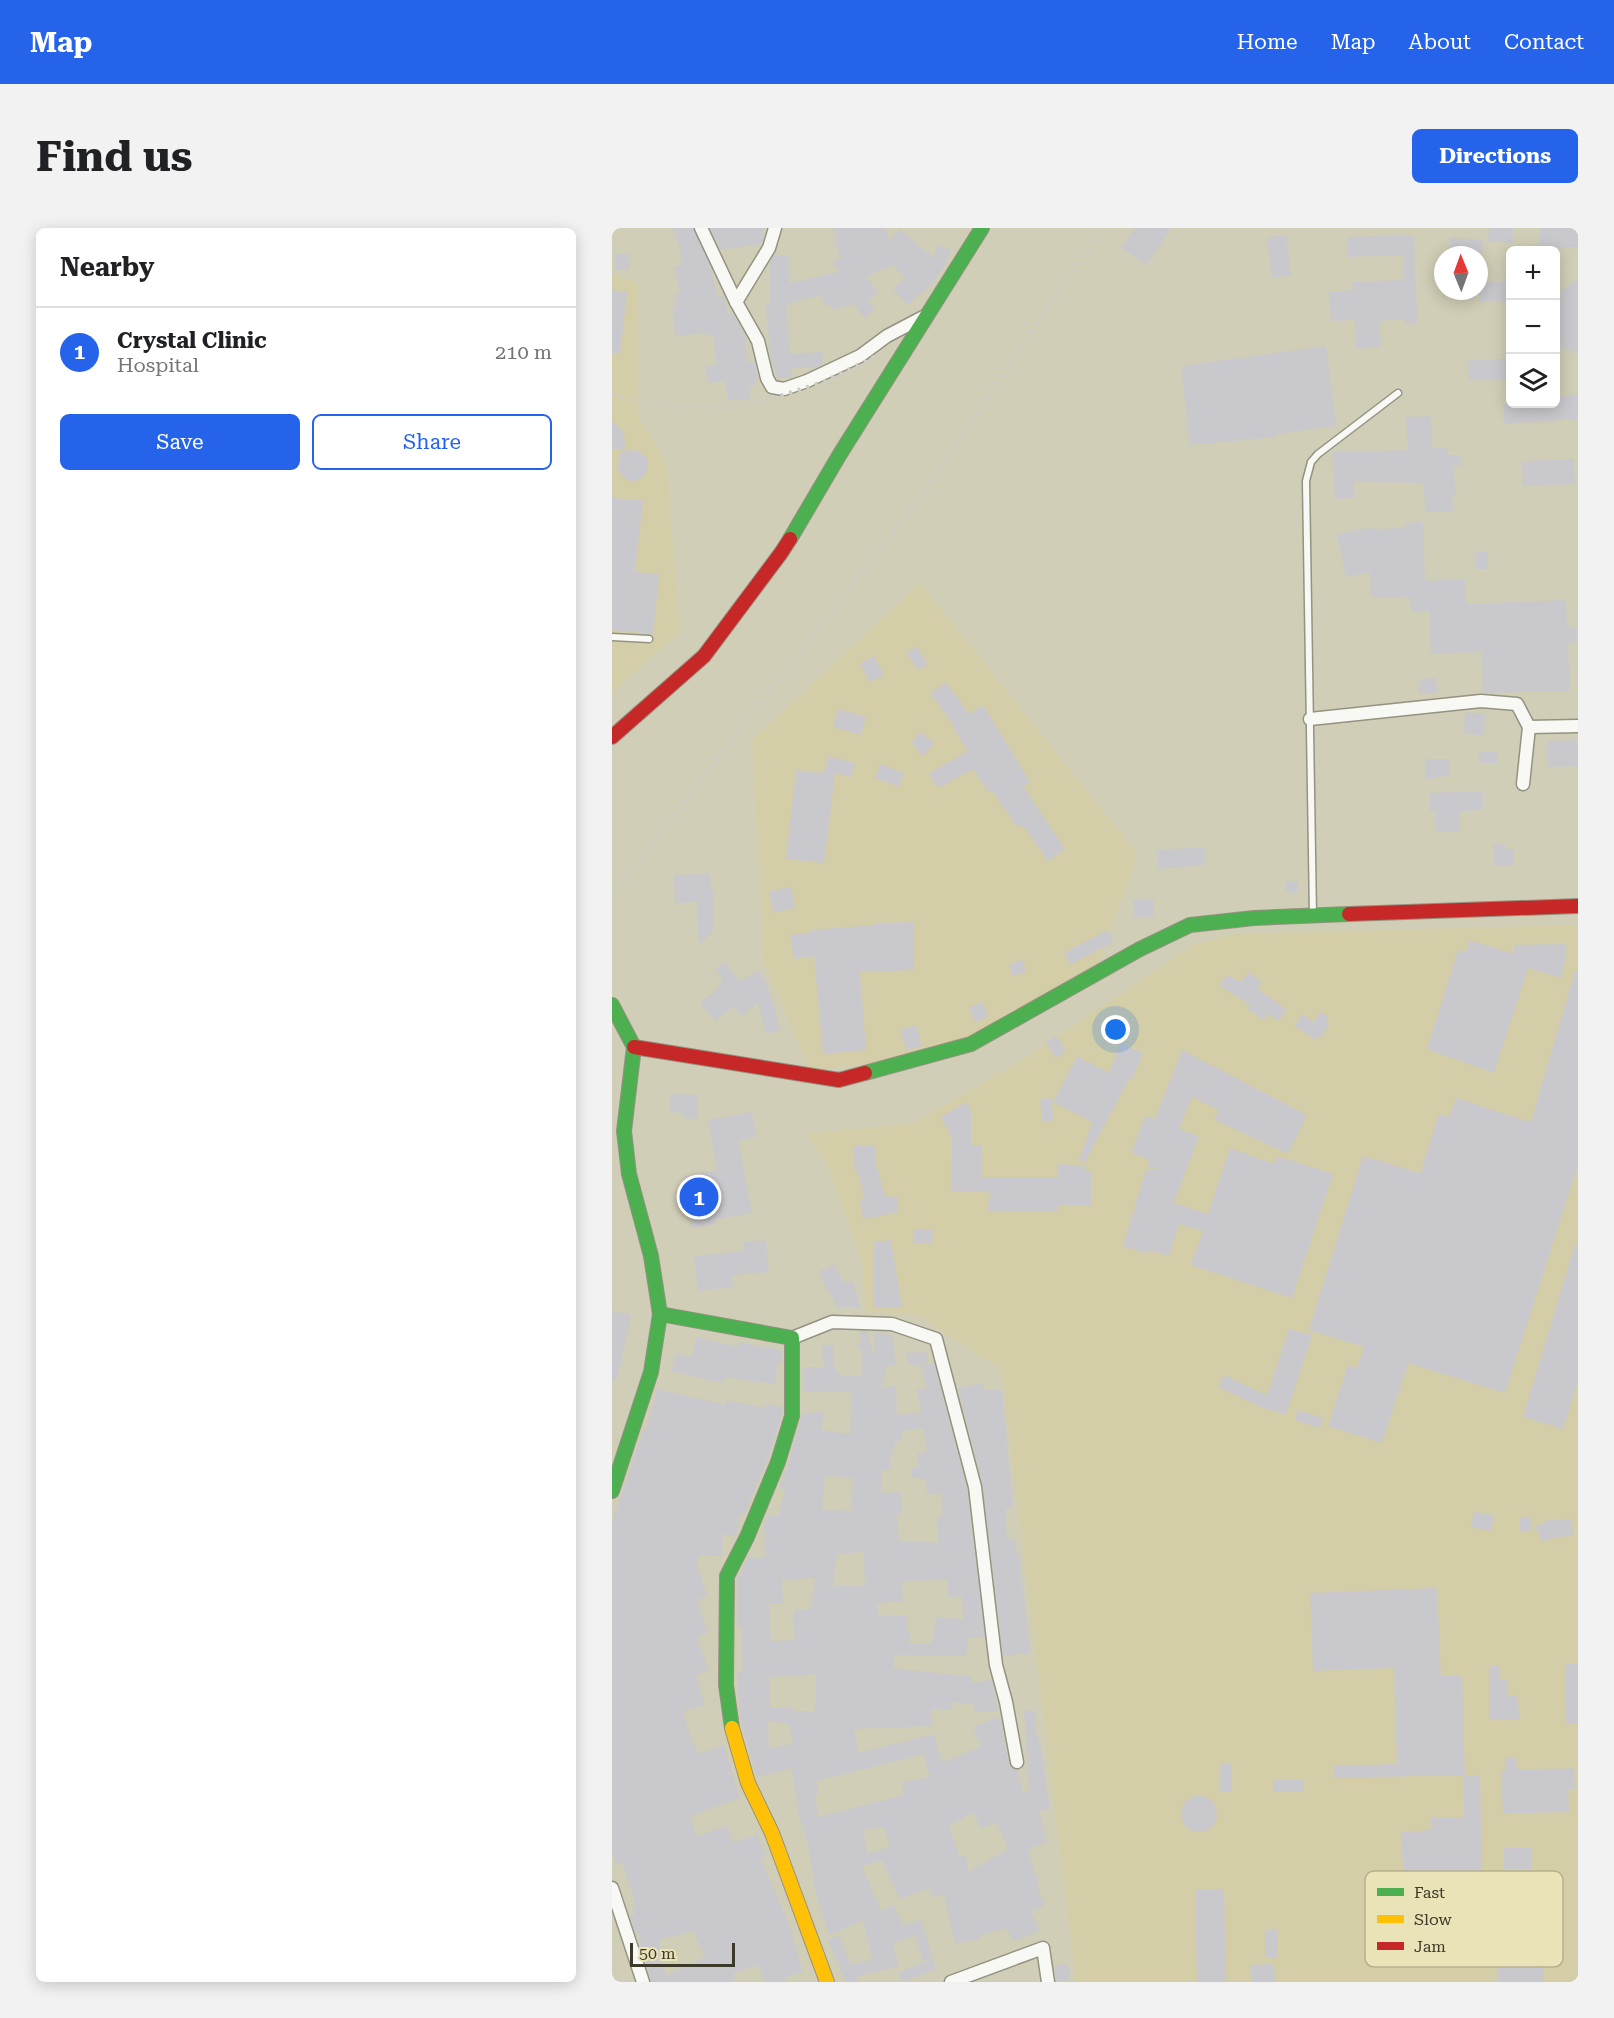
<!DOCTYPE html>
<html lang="en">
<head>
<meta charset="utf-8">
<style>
  body { margin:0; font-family:"Roboto Serif",serif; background:#f2f2f2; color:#202124 }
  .controls { position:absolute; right:18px; top:18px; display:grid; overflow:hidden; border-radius:9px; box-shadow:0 3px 15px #0003 }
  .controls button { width:54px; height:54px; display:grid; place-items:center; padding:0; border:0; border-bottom:2px solid #e0e0e0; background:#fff; color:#202124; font:30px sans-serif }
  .compass { position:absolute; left:822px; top:18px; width:54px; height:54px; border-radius:50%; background:#fff; box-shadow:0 3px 15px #0003; rotate:359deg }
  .scale { position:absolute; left:18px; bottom:15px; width:105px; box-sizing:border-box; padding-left:6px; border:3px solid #3d3a29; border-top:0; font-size:16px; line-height:21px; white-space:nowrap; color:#3d3a29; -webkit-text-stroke:4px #eae3b8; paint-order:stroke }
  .you { position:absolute; left:504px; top:802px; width:21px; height:21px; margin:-15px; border:4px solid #fff; border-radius:50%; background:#1a73e8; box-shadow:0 0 0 9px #1a73e833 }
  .badge { display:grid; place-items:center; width:39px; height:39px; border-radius:50%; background:#2563eb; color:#fff; font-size:20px; font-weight:700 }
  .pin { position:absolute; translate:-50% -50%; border:3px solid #fff; box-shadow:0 2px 6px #0006 }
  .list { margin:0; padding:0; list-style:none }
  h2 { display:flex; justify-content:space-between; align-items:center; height:78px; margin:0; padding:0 24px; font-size:26px }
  h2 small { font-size:20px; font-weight:400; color:#757577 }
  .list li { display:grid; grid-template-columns:39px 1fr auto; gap:18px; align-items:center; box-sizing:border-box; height:90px; padding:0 24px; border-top:2px solid #e0e0e0 }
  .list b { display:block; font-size:22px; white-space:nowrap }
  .list p { margin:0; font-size:20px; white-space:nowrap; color:#757577 }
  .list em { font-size:20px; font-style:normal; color:#757577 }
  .actions { display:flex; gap:12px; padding:18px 24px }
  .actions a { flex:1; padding:14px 0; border:2px solid #2563eb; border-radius:9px; text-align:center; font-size:21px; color:#2563eb }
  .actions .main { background:#2563eb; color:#fff }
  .icon { flex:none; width:33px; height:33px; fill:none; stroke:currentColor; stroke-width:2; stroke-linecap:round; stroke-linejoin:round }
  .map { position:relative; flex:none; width:966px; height:1754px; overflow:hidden; border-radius:9px }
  header { display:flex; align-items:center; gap:36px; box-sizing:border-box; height:84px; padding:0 30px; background:#2563eb; color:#fff }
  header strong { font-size:28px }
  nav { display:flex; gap:33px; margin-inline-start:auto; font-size:21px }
  .intro { display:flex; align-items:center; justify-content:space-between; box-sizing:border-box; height:144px; padding:0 36px }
  h1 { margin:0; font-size:42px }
  .button { padding:15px 27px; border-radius:9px; background:#2563eb; color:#fff; font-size:21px; font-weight:700 }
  main { display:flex; gap:36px; padding:0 36px }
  aside { flex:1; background:#fff; border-radius:9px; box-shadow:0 3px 15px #0003 }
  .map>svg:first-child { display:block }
  .built { fill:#d4cea8 }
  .building { fill:#c9c8cc; fill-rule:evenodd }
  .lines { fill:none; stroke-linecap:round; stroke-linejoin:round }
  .lane-casing { stroke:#949281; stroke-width:9 }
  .street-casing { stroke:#949281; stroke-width:15 }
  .fast-casing { stroke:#949281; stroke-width:16 }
  .slow-casing { stroke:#949281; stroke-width:16 }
  .jam-casing { stroke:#949281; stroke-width:16 }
  .lane { stroke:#f8f8f4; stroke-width:6 }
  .street { stroke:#f8f8f4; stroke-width:12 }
  .fast { stroke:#4caf50; stroke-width:14 }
  .slow { stroke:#ffc107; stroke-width:14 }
  .jam { stroke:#c62828; stroke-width:14 }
  .rail { stroke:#cecec7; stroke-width:4.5; stroke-dasharray:3 6; stroke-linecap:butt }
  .key { fill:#eae3b8; stroke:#b6b08d; stroke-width:1.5 }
  .key-label { font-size:16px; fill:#3d3a29 }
</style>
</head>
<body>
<header>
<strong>Map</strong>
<nav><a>Home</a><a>Map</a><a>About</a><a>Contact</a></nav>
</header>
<div class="intro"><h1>Find us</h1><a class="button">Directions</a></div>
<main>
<aside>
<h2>Nearby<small></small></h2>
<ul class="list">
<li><span class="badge">1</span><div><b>Crystal Clinic</b><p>Hospital</p></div><em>210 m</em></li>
</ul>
<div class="actions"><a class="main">Save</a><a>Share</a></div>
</aside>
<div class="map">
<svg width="966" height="1754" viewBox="0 0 966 1754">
  <rect width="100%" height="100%" fill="#d1ceb7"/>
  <!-- built -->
  <g class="built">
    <polygon points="0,45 26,56 26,188 54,234 68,404 0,464"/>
    <polygon points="308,355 526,626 484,742 357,824 198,842 152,735 140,512"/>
    <polygon points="966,697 966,1754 464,1754 389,1141 305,1087 254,1083 250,1032 216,937 195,906 302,895 407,834 583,716 621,706"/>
  </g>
  <!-- building -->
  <g class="building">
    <polygon points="60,0 81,0 97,35 106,69 112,68 116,87 121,85 133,107 136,134 142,134 147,152 144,152 144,158 137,159 138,171 116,172 113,153 96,155 93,138 104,137 102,106 95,108 95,105 63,108 61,78 65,77 62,66 67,65 67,59 62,39 71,37 67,26 70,25"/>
    <polygon points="98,0 151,0 151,12 150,16 109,22"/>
    <polygon points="220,0 272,0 278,12 288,1 321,30 326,17 339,22 332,39 311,66 309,64 296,77 281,61 293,50 280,37 255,48 266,66 256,72 263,82 252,90 242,76 220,82 219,77 213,78 210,67 177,75 177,77 174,77 178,126 211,124 211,136 205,139 179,140 180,149 165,150 158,126 154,77 158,76 158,34 162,27 177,27 177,55 226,44 221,33 229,30 222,11 225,9"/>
    <polygon points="523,0 559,0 535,37 509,20"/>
    <polygon points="877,0 901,0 901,15 876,13"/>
    <rect x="928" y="0" width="38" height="19"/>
    <polygon points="674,7 679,47 660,50 655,9"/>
    <polygon points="802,7 803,32 802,32 806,95 793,96 793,91 767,93 769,119 744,121 743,92 719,93 717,64 741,62 740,54 792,52 792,27 736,29 736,9"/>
    <polygon points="838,10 871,12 870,27 837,27"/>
    <polygon points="4,26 17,26 17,42 3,42"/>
    <polygon points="966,51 966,126 944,117 944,66"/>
    <rect x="867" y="54" width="31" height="19"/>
    <polygon points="0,62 15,64 8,126 0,125"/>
    <polygon points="714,118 724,198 663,206 663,209 578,217 569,138"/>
    <polygon points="898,131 898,151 857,152 856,132"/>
    <polygon points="966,167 966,191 892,196 891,176 944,176 944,169"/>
    <polygon points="819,188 820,220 835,219 836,227 849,227 849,238 841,238 844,267 840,267 841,283 814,284 811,255 742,254 743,270 723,271 720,224 796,222 794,189"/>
    <polygon points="0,193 12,204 13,221 0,221"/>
    <polygon points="23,222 31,226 35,230 36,241 31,249 21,254 11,249 6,241 6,236 9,223"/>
    <polygon points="962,231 963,256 911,258 910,233"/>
    <polygon points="0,270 31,272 23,344 47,346 41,406 0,402"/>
    <polygon points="811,294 813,353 853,351 854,376 954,372 955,400 965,399 965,414 956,415 958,463 871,465 870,424 819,426 817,383 799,384 798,369 759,370 758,344 734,349 725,306 747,301 766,300 767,302 794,299 794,295"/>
    <rect x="863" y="324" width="13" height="17"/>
    <polygon points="305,418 316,436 306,442 294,425"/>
    <polygon points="262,428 272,447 257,454 248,435"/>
    <polygon points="824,450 825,465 807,466 807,451"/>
    <polygon points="334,454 357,486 371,477 418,554 411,558 453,621 436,633 411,597 406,600 380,563 377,565 361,541 326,560 317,545 356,523 341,499 342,498 318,465"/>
    <polygon points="226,481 254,489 249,507 221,499"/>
    <polygon points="853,484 873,486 872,507 852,506"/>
    <polygon points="308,504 322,515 311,528 306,524 300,514"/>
    <polygon points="966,512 966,538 936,539 935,513"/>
    <rect x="867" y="524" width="19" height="11"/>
    <polygon points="216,528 243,535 239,549 223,545 212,635 174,631 184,542 212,545"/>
    <polygon points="813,531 838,531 838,547 813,552"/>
    <polygon points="268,536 292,545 287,559 263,550"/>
    <polygon points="871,563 871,582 848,583 848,604 824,604 824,584 818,584 817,565"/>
    <polygon points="881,616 893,616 893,621 901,621 901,637 881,638"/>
    <polygon points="593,619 593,637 546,641 545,622"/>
    <polygon points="98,646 99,662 101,662 102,702 87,717 85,674 63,675 62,647"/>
    <polygon points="674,653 685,653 685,665 674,664"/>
    <polygon points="179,659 183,680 161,685 157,663"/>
    <polygon points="541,671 542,689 522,689 521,672"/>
    <polygon points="301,694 302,742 248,744 254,822 211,826 202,728 182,731 178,707 200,704 200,702 261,697 261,695"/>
    <polygon points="495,702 501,714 458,737 452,725"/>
    <polygon points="857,712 902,726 902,717 954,716 954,729 949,750 916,740 882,845 815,821 846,722 854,724"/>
    <polygon points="411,732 414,744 400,748 397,736"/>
    <polygon points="113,734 127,753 148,743 157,763 169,802 154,806 146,775 129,788 122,778 103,793 88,775 108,759 106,757 111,752 103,741"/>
    <polygon points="963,743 966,743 966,937 893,1165 796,1135 770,1215 716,1198 736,1137 745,1140 752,1119 697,1102 751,928 808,945 827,886 837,889 844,870 919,894"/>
    <polygon points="636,744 650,754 645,761 675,781 666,793 656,786 652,792 635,781 638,777 608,758 614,747 629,754"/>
    <polygon points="371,774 376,789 362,794 357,779"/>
    <polygon points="708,784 717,789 714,794 717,796 709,809 706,808 704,812 683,798 690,786 702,794"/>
    <polygon points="304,797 310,818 294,822 288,802"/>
    <polygon points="444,808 454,823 443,830 434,814"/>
    <polygon points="509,815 531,825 520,852 517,851 473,934 467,932 480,894 441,874 465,828 497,845"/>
    <polygon points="570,822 695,887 676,926 603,892 607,882 580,869 567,901 587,908 562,975 596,986 618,920 662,936 665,928 721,946 680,1070 579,1037 591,1003 567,996 557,1028 537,1022 536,1026 511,1018 534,941 546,941 535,938 537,932 519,925 533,888 543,891"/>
    <polygon points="58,866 86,867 85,891 71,890 72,885 58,884"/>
    <polygon points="440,870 441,893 430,893 428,871"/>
    <polygon points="354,874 359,882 359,917 370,917 370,949 446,949 446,936 474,938 473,943 479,943 479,977 446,977 446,983 376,984 377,964 339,964 340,910 329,889"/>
    <polygon points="140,884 145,909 126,912 140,985 104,992 104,996 80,1000 70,949 105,942 96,892"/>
    <polygon points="263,917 265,944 267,944 272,968 286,969 285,985 274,985 274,987 251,991 248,972 252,971 246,944 243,944 241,918"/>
    <polygon points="302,1001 321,1002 320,1016 302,1016"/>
    <polygon points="154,1012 157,1044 120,1047 121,1059 86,1063 82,1028 132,1023 131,1014"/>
    <polygon points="279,1012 290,1079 262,1079 262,1014"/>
    <polygon points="963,1016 966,1017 966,1152 951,1201 911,1189"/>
    <polygon points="222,1036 232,1055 241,1053 248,1079 225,1079 206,1044"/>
    <polygon points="0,1083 19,1087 5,1152 0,1152"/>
    <polygon points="677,1101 700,1107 674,1187 649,1179 606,1159 612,1147 655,1167"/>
    <path d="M248 1103H255L261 1126H263L262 1104 282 1108 279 1113H282L283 1137H275L270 1159 284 1158 285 1187 310 1184 304 1162 315 1159 309 1138 322 1135 355 1261 373 1410H356L354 1428 282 1427 281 1440 360 1449 359 1455 380 1452 386 1484 363 1483 361 1476 340 1474V1482L319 1481 320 1498 242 1501 247 1525 322 1506 330 1534 369 1519 361 1499 388 1488 397 1536 399 1540 405 1542 411 1564 417 1563 412 1483 423 1482 424 1501 433 1537H431L438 1581 427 1583 435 1615 418 1619 420 1622 416 1624 427 1655 424 1657 433 1677 419 1683 428 1703 401 1713 395 1700 369 1707V1710L343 1716 332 1666 321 1670 318 1660 288 1671 270 1632 250 1638 269 1683 282 1677 291 1698 309 1692 321 1730 311 1733 303 1707 281 1716 287 1738 244 1749 246 1754H234L216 1712 227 1707 239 1736 260 1732 251 1692 217 1707 200 1653H202L197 1621 187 1587 180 1540 145 1549 128 1490 125 1444H131L129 1398 125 1399V1351L136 1330H153L152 1295 155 1288H167L173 1261 167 1259 176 1237 190 1185 201 1186 202 1183 212 1185 209 1202 238 1206 240 1164H191L192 1139H212L210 1117H221L223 1144H228V1148H250L249 1123 245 1117 249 1114ZM311 1200 315 1224 305 1225 306 1239H300V1250L314 1251 315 1266H329L331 1288 325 1289 327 1315 287 1313 285 1286 290 1285 289 1264 269 1265 270 1242H279V1224H282L283 1213H290V1203ZM213 1247 241 1250 239 1283 210 1282ZM252 1324 253 1358H221L225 1326ZM203 1350 199 1381 181 1383 183 1412 159 1413 157 1376H171L170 1352ZM335 1352 336 1369 350 1368 351 1391 324 1389 320 1415 297 1416 299 1405 295 1404 296 1388 265 1387V1375L291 1373 290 1353ZM204 1446 203 1483H182V1480H158V1449ZM156 1494 177 1495 181 1516 157 1520ZM312 1526 318 1549 290 1554 292 1567 206 1589 203 1566 207 1565 204 1553ZM362 1584 368 1600 385 1595 396 1621 356 1644 354 1627 347 1628 337 1598ZM272 1599 278 1619 255 1626 252 1602Z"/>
    <polygon points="84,1109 126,1119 127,1114 170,1122 170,1134 166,1134 163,1156 112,1149 110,1155 59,1143 64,1125 80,1129"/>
    <polygon points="315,1124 316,1136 297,1137 294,1125"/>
    <polygon points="370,1155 371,1162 390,1161 401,1279 393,1280 395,1312 403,1312 404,1325 408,1325 409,1357 411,1357 418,1425 391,1428 371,1258 346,1160"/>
    <path d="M45 1161 113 1177 114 1172 153 1180 154 1176 170 1178V1186L156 1230 147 1253 144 1252 143 1261 133 1286H128L124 1308 111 1306 110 1328 86 1327V1341L96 1368 85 1372 96 1405 85 1409 97 1443 84 1447 93 1477 71 1483 81 1517H83L86 1526 112 1517 128 1570 78 1588 85 1609 115 1597 122 1615 145 1606 154 1629 149 1631 178 1699 191 1744 172 1750 174 1754H152L147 1737 121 1745 124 1751 118 1754H39L25 1704H23L18 1688 23 1687 20 1679 24 1677 10 1635 4 1637 0 1624V1295L31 1202H34ZM81 1703 93 1729 54 1747 47 1720 49 1719 47 1712Z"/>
    <polygon points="686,1182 711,1190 708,1200 683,1192"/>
    <polygon points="862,1284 882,1287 879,1303 859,1299"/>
    <polygon points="908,1290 920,1290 919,1303 908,1303"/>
    <polygon points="960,1291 961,1308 943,1309 931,1314 923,1299 936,1292"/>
    <polygon points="825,1360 829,1448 850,1447 853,1547 721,1550 721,1538 785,1536 782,1440 701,1443 698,1365"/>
    <rect x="954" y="1436" width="12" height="59"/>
    <polygon points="877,1438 887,1438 887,1451 896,1451 896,1468 906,1467 907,1492 877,1492"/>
    <polygon points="893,1530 904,1530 905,1542 962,1540 963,1561 956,1561 957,1584 891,1586 889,1543 893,1543"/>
    <rect x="608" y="1535" width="12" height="28"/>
    <polygon points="851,1547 868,1547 870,1649 854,1649 854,1654 792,1658 789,1604 819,1602 818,1590 852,1589"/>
    <polygon points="662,1552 692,1552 692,1563 661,1563"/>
    <circle cx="587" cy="1586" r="18"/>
    <rect x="892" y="1620" width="28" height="21"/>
    <polygon points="612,1661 614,1754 585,1754 583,1662"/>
    <polygon points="930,1701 932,1754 886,1754 885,1704"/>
    <rect x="653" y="1702" width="12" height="27"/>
    <polygon points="320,1731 324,1741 291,1754 287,1744"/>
    <polygon points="456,1736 458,1752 444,1753 443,1737"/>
    <polygon points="662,1736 663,1754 639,1754 638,1737"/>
  </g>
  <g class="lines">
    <defs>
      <g id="lane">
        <polyline points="0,409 37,411"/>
        <polyline points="701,687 694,253 699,234 706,226 786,165"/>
      </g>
      <g id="street">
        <polyline points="89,0 124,74 146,113 155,150 160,159 172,161 195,153 248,128 275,108 315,87"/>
        <polyline points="124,74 157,20 163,0"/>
        <polyline points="698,491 869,473 905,476 917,499 911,556"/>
        <polyline points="917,499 966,498"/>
        <polyline points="180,1110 220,1094 280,1096 324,1111 363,1259 384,1437 394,1474 405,1534"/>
        <polyline points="0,1660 31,1754"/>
        <polyline points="339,1754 431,1720 436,1754"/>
      </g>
      <g id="fast">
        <polyline points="178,311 228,226 370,0"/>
        <polyline points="0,777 22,819 12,903 17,946 39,1028 48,1086 39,1144 0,1263"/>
        <polyline points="253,845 359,816 528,721 578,697 642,690 737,686"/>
        <polyline points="48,1086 180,1110 180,1188 166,1234 135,1309 115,1348 114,1457 120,1500"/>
      </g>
      <polyline id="slow" points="120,1500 136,1555 160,1605 215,1754"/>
      <g id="jam">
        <polyline points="0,509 92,428 169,325 178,311"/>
        <polyline points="737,686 966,678"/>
        <polyline points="22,819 227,852 253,845"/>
      </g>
    </defs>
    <!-- lane casing -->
    <use href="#lane" class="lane-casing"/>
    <!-- street casing -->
    <use href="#street" class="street-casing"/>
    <!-- fast casing -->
    <use href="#fast" class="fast-casing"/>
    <!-- slow casing -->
    <use href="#slow" class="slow-casing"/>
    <!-- jam casing -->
    <use href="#jam" class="jam-casing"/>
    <!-- lane -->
    <use href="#lane" class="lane"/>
    <!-- street -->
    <use href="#street" class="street"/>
    <!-- fast -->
    <use href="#fast" class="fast"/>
    <!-- slow -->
    <use href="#slow" class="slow"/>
    <!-- jam -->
    <use href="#jam" class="jam"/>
    <!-- rail -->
    <g class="rail">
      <polyline points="0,167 41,176 123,179 162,170 211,154 267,127"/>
      <polyline points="0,667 313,263 489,0"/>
    </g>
  </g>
  <!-- legend -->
  <rect x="753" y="1643" width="198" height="96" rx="9" class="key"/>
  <rect x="765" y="1660" width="27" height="8" fill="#4caf50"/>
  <rect x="765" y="1687" width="27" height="8" fill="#ffc107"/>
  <rect x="765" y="1714" width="27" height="8" fill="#c62828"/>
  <g class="key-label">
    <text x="802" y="1670">Fast</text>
    <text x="802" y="1697">Slow</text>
    <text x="802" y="1724">Jam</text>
  </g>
</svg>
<div class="controls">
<button>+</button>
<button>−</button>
<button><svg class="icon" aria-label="layers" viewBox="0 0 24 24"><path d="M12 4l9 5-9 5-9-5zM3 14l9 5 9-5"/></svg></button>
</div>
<svg class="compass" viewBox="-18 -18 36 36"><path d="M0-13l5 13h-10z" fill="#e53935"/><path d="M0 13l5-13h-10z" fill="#757577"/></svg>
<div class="scale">50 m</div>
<div class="you"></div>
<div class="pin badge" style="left:87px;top:969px">1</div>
</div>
</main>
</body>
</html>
